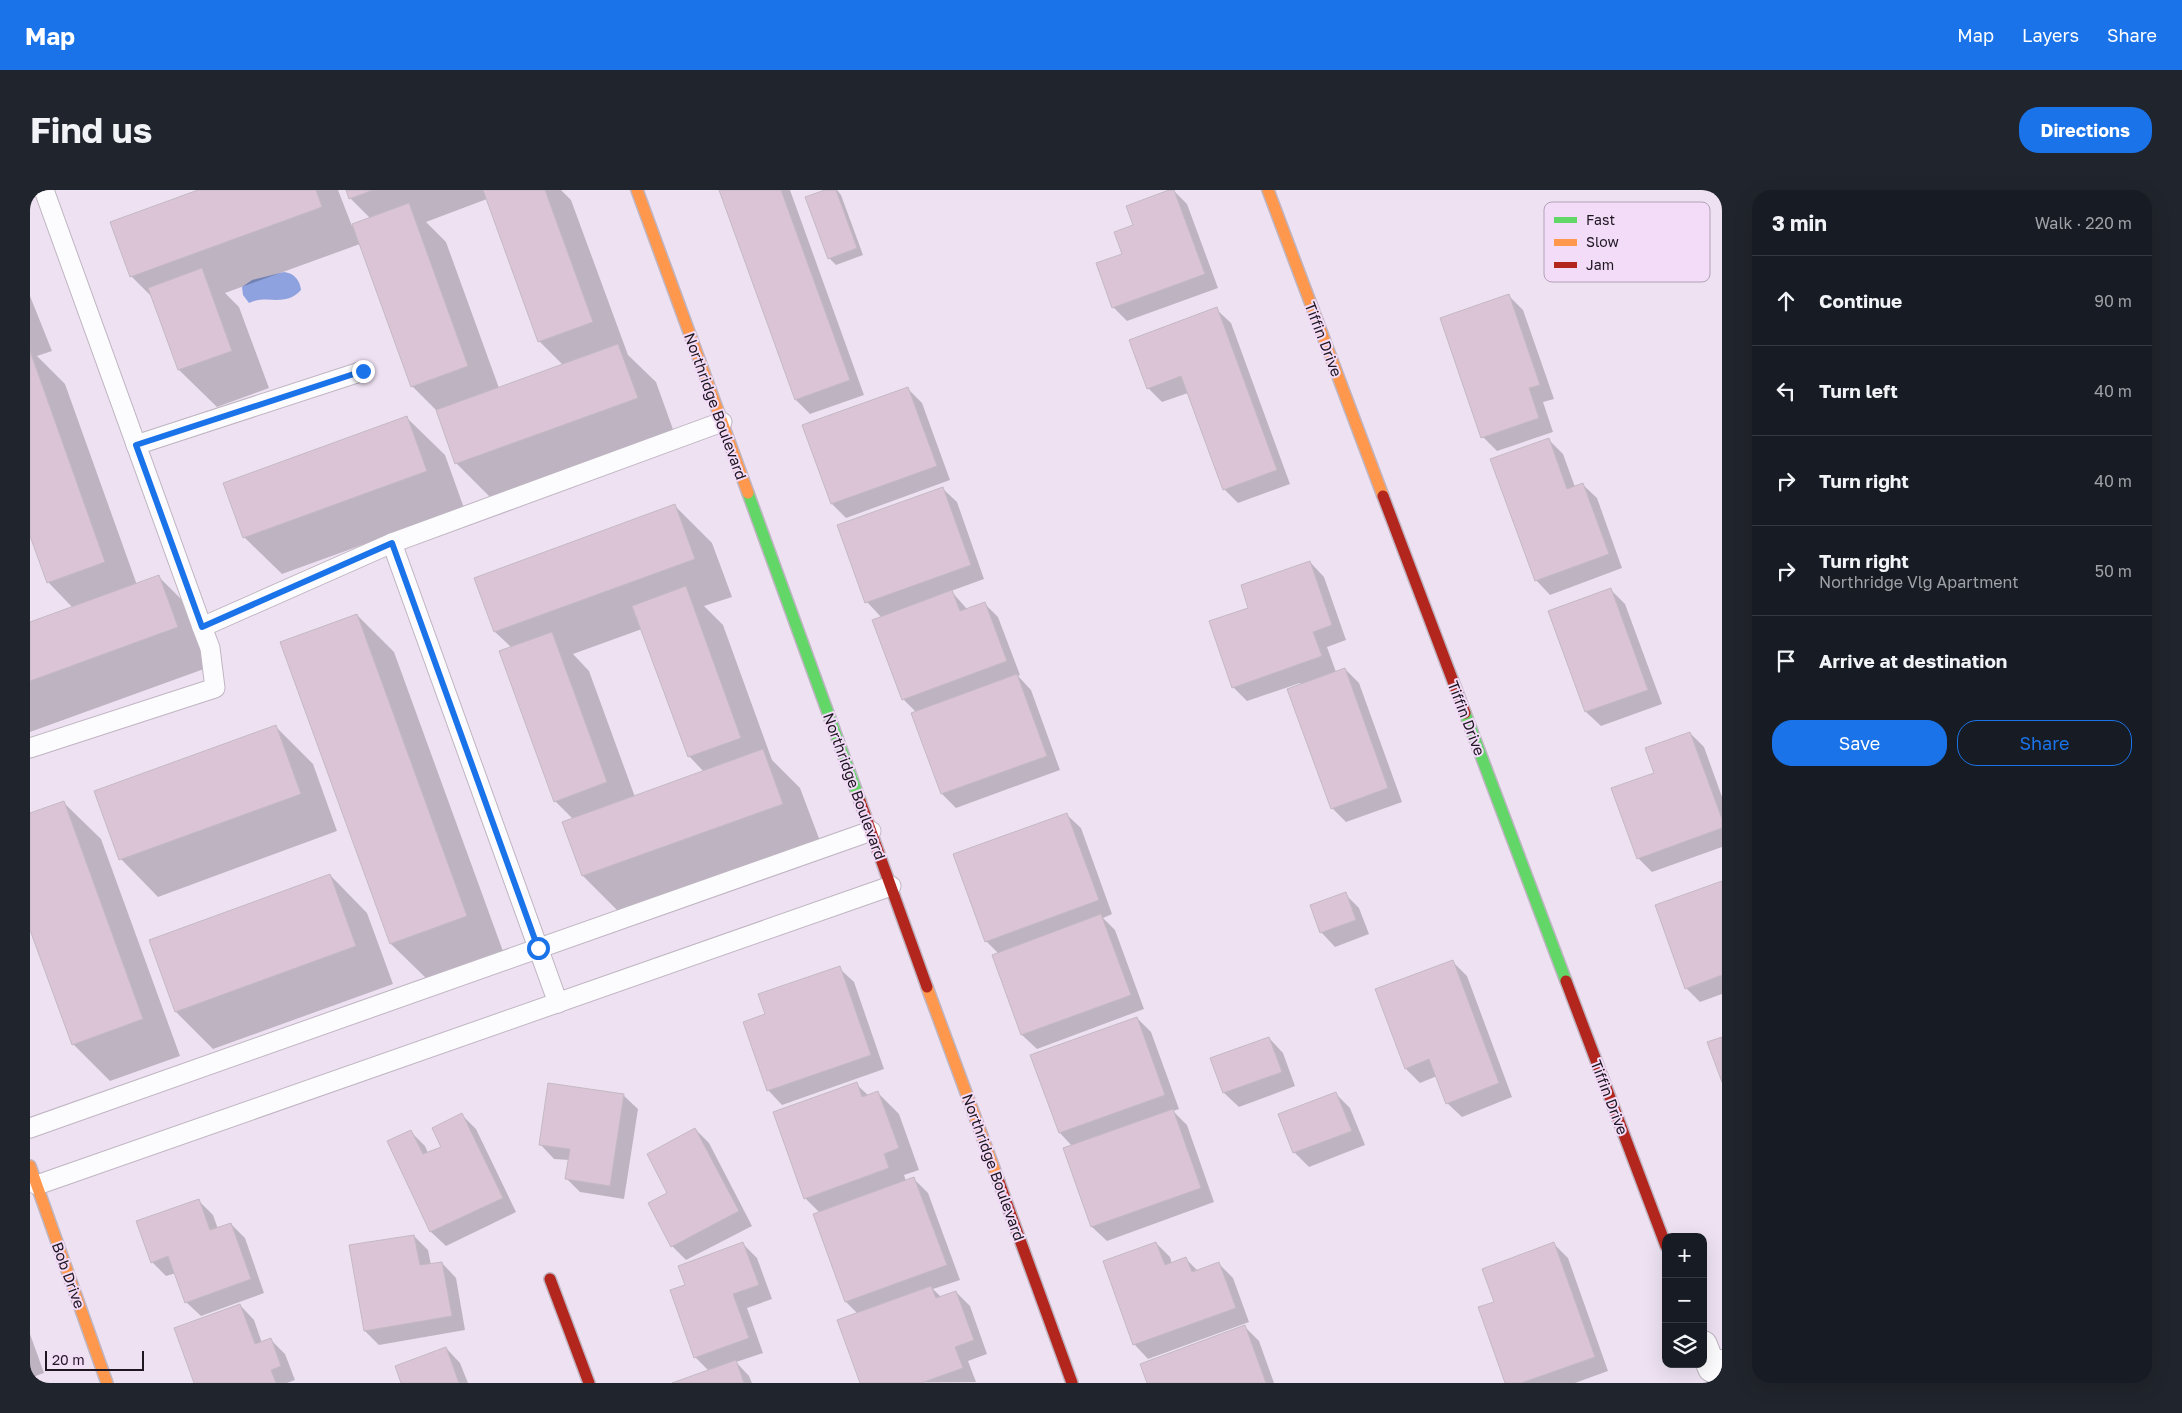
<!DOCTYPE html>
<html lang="en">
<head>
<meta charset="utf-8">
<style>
  body { margin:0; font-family:"Golos Text",sans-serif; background:#20242c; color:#f1f3f6 }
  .controls { position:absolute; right:15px; bottom:15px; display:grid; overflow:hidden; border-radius:10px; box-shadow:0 5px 20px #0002 }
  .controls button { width:45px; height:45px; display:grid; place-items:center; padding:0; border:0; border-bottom:1px solid #363941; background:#171b24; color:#f1f3f6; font:25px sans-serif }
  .scale { position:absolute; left:15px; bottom:12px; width:99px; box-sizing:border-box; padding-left:5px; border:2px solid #1e1620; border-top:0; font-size:14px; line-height:18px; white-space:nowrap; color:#1e1620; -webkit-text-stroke:4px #f2dcf8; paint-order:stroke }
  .stop { position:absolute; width:15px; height:15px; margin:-11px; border:4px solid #1a73e8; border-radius:50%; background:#fff }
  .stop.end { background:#1a73e8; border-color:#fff; box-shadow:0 1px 5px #0008 }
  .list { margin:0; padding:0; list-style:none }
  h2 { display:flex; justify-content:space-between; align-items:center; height:65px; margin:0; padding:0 20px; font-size:21px }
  h2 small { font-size:16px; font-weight:400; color:#9ea1a6 }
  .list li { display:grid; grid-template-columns:32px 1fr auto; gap:15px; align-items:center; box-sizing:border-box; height:90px; padding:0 20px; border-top:1px solid #363941 }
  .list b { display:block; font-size:19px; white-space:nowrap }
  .list p { margin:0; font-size:16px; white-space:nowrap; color:#9ea1a6 }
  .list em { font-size:16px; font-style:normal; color:#9ea1a6 }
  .actions { display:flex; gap:10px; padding:15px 20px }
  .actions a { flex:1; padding:11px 0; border:1px solid #1a73e8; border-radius:20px; text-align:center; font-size:18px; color:#1a73e8 }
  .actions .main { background:#1a73e8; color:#fff }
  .icon { flex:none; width:28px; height:28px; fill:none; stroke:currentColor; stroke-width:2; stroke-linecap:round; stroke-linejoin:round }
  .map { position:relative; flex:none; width:1692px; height:1193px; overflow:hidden; border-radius:20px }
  header { display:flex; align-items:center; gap:30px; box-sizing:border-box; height:70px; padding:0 25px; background:#1a73e8; color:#fff }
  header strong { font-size:24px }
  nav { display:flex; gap:28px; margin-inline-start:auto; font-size:18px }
  .intro { display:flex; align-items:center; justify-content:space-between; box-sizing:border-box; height:120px; padding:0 30px }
  h1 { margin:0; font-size:35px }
  .button { padding:12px 22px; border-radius:20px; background:#1a73e8; color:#fff; font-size:18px; font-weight:700 }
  main { display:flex; gap:30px; padding:0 30px }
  aside { flex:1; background:#171b24; border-radius:20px; box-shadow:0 5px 20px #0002 }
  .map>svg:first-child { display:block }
  .water { fill:#8fa2e0 }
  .shadow { fill:#0003; fill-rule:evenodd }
  .building { fill:#dbc4d6; stroke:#c4b9c3 }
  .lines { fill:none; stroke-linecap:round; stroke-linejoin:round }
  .lane-casing { stroke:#bfb5c2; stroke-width:21 }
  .street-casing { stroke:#bfb5c2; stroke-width:30 }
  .fast-casing { stroke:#bfb5c2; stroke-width:14 }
  .slow-casing { stroke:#bfb5c2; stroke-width:14 }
  .jam-casing { stroke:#bfb5c2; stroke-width:14 }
  .lane { stroke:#fcfbfd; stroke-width:19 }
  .street { stroke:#fcfbfd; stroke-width:28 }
  .fast { stroke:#63d668; stroke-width:11 }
  .slow { stroke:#ff974d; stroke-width:11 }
  .jam { stroke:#b3261e; stroke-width:11 }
  .route { stroke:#1a73e8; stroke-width:6 }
  .labels { text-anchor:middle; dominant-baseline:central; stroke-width:4; stroke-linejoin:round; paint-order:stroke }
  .street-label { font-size:15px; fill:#1e1620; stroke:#f2dcf8 }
  .key { fill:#f2dcf8; stroke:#b2a1b7; stroke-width:1 }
  .key-label { font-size:14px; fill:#1e1620 }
</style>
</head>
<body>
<header>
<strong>Map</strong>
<nav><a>Map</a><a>Layers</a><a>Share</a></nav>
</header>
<div class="intro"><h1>Find us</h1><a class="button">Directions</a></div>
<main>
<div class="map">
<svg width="1692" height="1193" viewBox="0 0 1692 1193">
  <rect width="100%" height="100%" fill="#eee2f2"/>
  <!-- water -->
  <path class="water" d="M254 82C264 83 270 90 271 100 254 118 238 104 219 113L213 105 212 97 222 90Z"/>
  <!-- shadow -->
  <g class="shadow">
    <path d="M172 0H308L322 36 341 29 320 8 317 0H531L541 10 598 165 626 192 645 245 464 311 426 273 408 222 382 196 330 54 195 103 209 117 239 198 187 217 149 180 124 109 101 86ZM457 9 509 151 533 175 469 198 416 52 396 32Z"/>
    <polygon points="690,0 760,0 834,205 780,224 766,210"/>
    <polygon points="799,0 807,0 811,5 833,65 806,75 799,68"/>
    <polygon points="1143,0 1157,14 1188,98 1097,131 1083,117 1094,65 1105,36"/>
    <polygon points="0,106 22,161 7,166 35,194 107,395 129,387 166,424 185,475 0,542 0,433 43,418 18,392 0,342"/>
    <polygon points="1479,106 1493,120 1524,209 1513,212 1523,242 1467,261 1453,247"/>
    <polygon points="1186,119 1201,133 1260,294 1208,313 1194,299 1158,203 1132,212 1118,198"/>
    <polygon points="877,198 892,213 920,290 816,328 802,314 774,236"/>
    <polygon points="377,228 415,265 434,318 252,384 214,347"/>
    <polygon points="1518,249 1533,264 1545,297 1552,294 1567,308 1592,378 1520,405 1506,390"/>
    <polygon points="912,298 927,312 954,389 921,401 937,419 954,413 968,427 990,485 988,486 1001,500 1030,580 926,618 912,604 886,522 873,509 852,428 837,412"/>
    <path d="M645 316 682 353 702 407 674 416 693 435 742 570 770 598 790 651 590 723 553 686 533 632 543 629 525 611 482 458 465 442ZM612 439 659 566 674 582 605 607 559 481 543 464Z"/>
    <polygon points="1280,372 1294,387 1316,450 1297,457 1306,482 1315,479 1329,493 1372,612 1316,632 1302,618 1270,493 1217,511 1203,497 1220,419"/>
    <polygon points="1581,400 1595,414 1632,514 1571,536 1556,522 1520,422"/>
    <polygon points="327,425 364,462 474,764 399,791 361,754 252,452"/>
    <polygon points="246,537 283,574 307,641 128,707 91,669"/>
    <polygon points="1660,543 1674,557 1692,607 1692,657 1622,682 1608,668 1625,584"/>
    <polygon points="33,612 71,649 150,866 80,891 43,854 0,737 0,624"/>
    <polygon points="1036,624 1051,638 1082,724 1073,728 1085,740 1114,819 1007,859 992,845 963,766 969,764 956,751"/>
    <polygon points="300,685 337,723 363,794 183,859 146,822"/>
    <polygon points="1692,693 1692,804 1670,812 1656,798"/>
    <polygon points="1315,704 1329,718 1339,744 1305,757 1291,742"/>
    <polygon points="1423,772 1437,786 1482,907 1432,927 1417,913 1407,886 1390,893 1376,879 1347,800"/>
    <polygon points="809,778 824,792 854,879 752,915 738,900 736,825"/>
    <polygon points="1107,828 1121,842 1149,919 1143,921 1157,935 1184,1012 1077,1051 1062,1037 1034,958 1042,956 1030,943 1002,866"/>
    <polygon points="1239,848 1253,863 1265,896 1209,917 1194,903 1182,869"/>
    <polygon points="826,894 839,906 848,903 869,924 889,980 874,985 876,991 884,989 898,1003 930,1090 903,1099 911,1107 926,1102 940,1116 957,1164 938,1171 946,1192 831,1193 808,1131 828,1124 816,1112 784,1025 790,1023 775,1008"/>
    <polygon points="1306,904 1320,918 1335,955 1279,977 1265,963 1250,925"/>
    <polygon points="593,905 608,919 594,1009 550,1002 536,988 539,970 524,969 510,954"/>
    <polygon points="432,925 446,939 486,1022 416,1056 401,1042 359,952 381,942 395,956 398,963 412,957"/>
    <polygon points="665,939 679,953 722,1036 656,1070 642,1056 639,1003"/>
    <polygon points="169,1011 183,1025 188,1039 201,1034 215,1048 234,1103 171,1126 156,1112 146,1083 136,1086 122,1072"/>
    <polygon points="384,1046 398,1060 401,1075 412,1073 426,1088 435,1140 349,1155 335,1141"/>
    <polygon points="1126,1053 1140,1067 1142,1074 1156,1069 1168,1081 1189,1074 1203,1088 1219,1132 1118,1169 1104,1154"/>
    <polygon points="713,1054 727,1068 742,1109 717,1118 733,1163 706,1172 719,1186 722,1193 646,1193 679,1181 666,1168 641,1101 656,1096"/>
    <polygon points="1524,1054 1538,1068 1578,1181 1545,1193 1476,1193 1449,1118 1465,1112"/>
    <polygon points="210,1115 224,1130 232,1153 241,1150 255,1164 265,1190 257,1193 165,1193 145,1139"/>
    <polygon points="1215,1137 1229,1151 1244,1193 1118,1193 1111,1174"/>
    <polygon points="0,1144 14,1183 0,1188"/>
    <polygon points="416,1158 430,1173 438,1193 373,1193 366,1176"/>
    <polygon points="7,1189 11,1193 0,1193 0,1192"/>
  </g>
  <!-- building -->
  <g class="building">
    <polygon points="168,0 286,0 292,17 100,87 80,32"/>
    <polygon points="316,0 343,0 319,9"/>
    <polygon points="453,0 515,0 563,132 508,152"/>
    <polygon points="689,0 751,0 820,190 765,210"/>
    <polygon points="795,0 806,0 827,58 798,69 775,7"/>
    <polygon points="1139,0 1144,0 1175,84 1082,118 1066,73 1092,64 1084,42 1103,35 1096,16"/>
    <polygon points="379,13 438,176 381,197 322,34"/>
    <polygon points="172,78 202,161 148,180 118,98"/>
    <polygon points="1479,104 1510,195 1499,198 1509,228 1451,248 1410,128"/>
    <polygon points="1187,117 1247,280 1193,300 1151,186 1117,199 1099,150"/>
    <polygon points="588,154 608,208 425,274 406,220"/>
    <polygon points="0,161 75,372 17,393 0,346"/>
    <polygon points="878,197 907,276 801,314 772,235"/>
    <polygon points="377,226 397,281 213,348 193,293"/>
    <polygon points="1519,248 1537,299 1553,293 1579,364 1505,391 1460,269"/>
    <polygon points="913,297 941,375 835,413 807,335"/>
    <polygon points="645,314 665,369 464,442 444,388"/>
    <polygon points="1280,371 1302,435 1283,442 1292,466 1202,498 1179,431 1218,418 1211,395"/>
    <polygon points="129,385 148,437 0,491 0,432"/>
    <polygon points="656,396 711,548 658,567 602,416"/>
    <polygon points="1581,398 1618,500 1555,522 1518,421"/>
    <polygon points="922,400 930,421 955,412 977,471 872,510 842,430"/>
    <polygon points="327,424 437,726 360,754 250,452"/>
    <polygon points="522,442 577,592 524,612 469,461"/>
    <polygon points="1315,478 1358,598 1301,619 1257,499"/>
    <polygon points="987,484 1017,566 911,604 881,523"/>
    <polygon points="246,535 271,604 89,670 64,601"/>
    <polygon points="1660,542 1692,629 1692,638 1607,669 1581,598 1624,583 1615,558"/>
    <polygon points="733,559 753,614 552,686 532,632"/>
    <polygon points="34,611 113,829 42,855 0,740 0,623"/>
    <polygon points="1037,623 1069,710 955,752 923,664"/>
    <polygon points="300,684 326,756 145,822 119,750"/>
    <polygon points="1692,691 1692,785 1655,799 1625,715"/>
    <polygon points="1316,702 1326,730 1290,743 1280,715"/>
    <polygon points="1071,724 1101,805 991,845 962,765"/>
    <polygon points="1423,770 1469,893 1416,914 1399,869 1375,879 1345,799"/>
    <polygon points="810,776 841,865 737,901 713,832 735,824 728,804"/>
    <polygon points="1107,827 1135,905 1029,943 1000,865"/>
    <polygon points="1239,847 1252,882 1193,903 1180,868"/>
    <polygon points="1692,847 1692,892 1677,852"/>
    <polygon points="827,892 832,907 848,901 869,958 854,964 859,978 774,1009 743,922"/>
    <polygon points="518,893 594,904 580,996 535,989 540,959 509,955"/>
    <polygon points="1306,902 1322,941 1263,963 1248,924"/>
    <polygon points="1143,919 1171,998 1061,1037 1033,958"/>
    <polygon points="432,923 473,1008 400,1042 357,951 381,940 393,964 411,957 402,938"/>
    <polygon points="665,938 709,1021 641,1057 618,1013 637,1003 617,964"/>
    <polygon points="884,987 917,1075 815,1112 783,1024"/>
    <polygon points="169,1009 180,1040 201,1033 221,1089 155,1113 138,1066 121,1073 106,1031"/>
    <polygon points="384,1045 390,1075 412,1072 422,1126 334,1141 319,1055"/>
    <polygon points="713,1052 729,1095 703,1104 719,1148 664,1168 640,1100 655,1095 648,1076"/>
    <polygon points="1126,1052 1135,1075 1156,1067 1162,1082 1189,1072 1206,1118 1103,1155 1073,1071"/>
    <polygon points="1524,1052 1565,1167 1491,1193 1475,1193 1448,1117 1464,1112 1452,1079"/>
    <polygon points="901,1096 906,1108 926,1101 944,1150 925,1157 933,1178 891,1193 830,1193 807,1130"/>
    <polygon points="210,1114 225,1154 241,1148 251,1176 241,1180 246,1193 164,1193 144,1138"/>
    <polygon points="1215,1135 1236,1193 1117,1193 1110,1174"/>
    <polygon points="416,1157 429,1193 371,1193 365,1176"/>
    <polygon points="706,1170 714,1193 642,1193"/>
  </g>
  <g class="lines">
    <defs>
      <g id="lane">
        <polyline points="14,0 172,437 362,353 692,232"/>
        <polyline points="106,255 333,181"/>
        <polyline points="362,353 528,813"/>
        <polyline points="0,558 185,498 180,458 172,437"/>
        <polyline points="0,938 841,641"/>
        <polyline points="7,995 861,696"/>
      </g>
      <polyline id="street" points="1673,1155 1682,1178 1692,1174"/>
      <g id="fast">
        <polyline points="718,303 830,611"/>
        <polyline points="1435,523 1536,791"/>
      </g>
      <g id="slow">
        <polyline points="607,0 718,303"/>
        <polyline points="1238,0 1353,306"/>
        <polyline points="897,797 969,992"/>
        <polyline points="0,976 77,1193"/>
      </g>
      <g id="jam">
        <polyline points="1353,306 1435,523"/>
        <polyline points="830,611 897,797"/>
        <polyline points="1536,791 1636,1056"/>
        <polyline points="969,992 1042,1193"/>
        <polyline points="520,1089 559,1193"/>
      </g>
    </defs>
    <!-- lane casing -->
    <use href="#lane" class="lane-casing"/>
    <!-- street casing -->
    <use href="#street" class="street-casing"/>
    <!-- fast casing -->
    <use href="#fast" class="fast-casing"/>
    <!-- slow casing -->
    <use href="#slow" class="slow-casing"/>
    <!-- jam casing -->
    <use href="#jam" class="jam-casing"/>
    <!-- lane -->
    <use href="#lane" class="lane"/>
    <!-- street -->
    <use href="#street" class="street"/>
    <!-- fast -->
    <use href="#fast" class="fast"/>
    <!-- slow -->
    <use href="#slow" class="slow"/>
    <!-- jam -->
    <use href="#jam" class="jam"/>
  </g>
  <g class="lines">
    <!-- route -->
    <polyline class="route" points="333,181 106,255 172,437 362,353 508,758"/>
  </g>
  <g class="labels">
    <!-- street labels -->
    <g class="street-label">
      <text transform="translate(1294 149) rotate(69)">Tiffin Drive</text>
      <text transform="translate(686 216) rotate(70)">Northridge Boulevard</text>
      <text transform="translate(1437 528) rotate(69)">Tiffin Drive</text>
      <text transform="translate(825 596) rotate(70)">Northridge Boulevard</text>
      <text transform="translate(1580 907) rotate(69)">Tiffin Drive</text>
      <text transform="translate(964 977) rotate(70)">Northridge Boulevard</text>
      <text transform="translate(39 1085) rotate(70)">Bob Drive</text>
    </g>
  </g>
  <!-- legend -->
  <rect x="1514" y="12" width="166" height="80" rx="8" class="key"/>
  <rect x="1524" y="27" width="23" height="6" fill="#63d668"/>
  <rect x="1524" y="49" width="23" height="7" fill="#ff974d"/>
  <rect x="1524" y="72" width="23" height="6" fill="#b3261e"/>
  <g class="key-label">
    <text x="1556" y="35">Fast</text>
    <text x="1556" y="57">Slow</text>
    <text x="1556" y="80">Jam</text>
  </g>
</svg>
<div class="controls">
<button>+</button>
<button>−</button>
<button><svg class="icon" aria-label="layers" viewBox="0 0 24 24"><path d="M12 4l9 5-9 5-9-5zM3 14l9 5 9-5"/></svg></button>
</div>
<div class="scale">20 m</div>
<div class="stop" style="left:508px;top:758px"></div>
<div class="stop end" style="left:333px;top:181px"></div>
</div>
<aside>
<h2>3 min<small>Walk · 220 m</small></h2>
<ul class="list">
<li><svg class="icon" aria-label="ahead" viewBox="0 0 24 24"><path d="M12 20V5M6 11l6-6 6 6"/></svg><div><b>Continue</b></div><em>90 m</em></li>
<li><svg class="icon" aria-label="left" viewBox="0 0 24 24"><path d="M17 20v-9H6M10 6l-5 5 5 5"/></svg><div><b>Turn left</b></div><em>40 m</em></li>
<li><svg class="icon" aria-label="right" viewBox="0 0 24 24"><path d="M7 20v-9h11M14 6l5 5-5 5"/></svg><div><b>Turn right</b></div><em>40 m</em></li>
<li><svg class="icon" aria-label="right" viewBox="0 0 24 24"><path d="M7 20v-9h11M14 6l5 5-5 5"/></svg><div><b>Turn right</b><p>Northridge Vlg Apartment</p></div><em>50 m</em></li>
<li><svg class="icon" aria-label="arrive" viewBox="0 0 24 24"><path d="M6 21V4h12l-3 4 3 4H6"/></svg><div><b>Arrive at destination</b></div></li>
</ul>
<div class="actions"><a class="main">Save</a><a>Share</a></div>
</aside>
</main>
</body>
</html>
